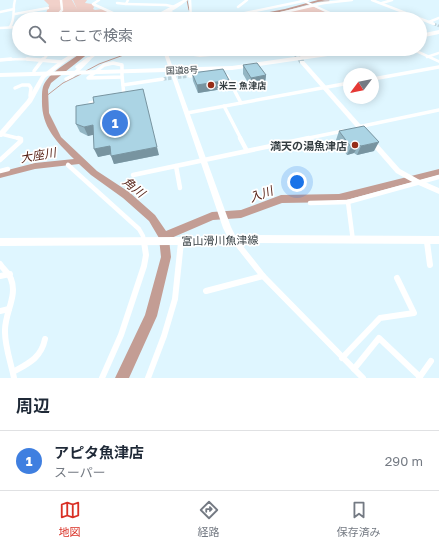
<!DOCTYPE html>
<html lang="ja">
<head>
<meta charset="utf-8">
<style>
  body { margin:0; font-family:"Golos Text","Noto Sans JP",sans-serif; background:#f2f2f3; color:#1f2937 }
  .compass { position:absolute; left:343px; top:68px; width:36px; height:36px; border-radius:50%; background:#fff; box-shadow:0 2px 10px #0003; rotate:238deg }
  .you { position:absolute; left:297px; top:182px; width:14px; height:14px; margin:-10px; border:3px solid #fff; border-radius:50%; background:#1a73e8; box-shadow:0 0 0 6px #1a73e833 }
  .badge { display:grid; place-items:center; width:26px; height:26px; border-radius:50%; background:#d93025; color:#fff; font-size:13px; font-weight:700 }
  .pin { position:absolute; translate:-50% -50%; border:2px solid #fff; box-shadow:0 1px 4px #0006 }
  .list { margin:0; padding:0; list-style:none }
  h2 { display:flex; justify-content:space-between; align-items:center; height:52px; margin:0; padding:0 16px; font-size:17px }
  h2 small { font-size:13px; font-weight:400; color:#747a83 }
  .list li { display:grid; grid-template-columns:26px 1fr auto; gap:12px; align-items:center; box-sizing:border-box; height:60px; padding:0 16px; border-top:1px solid #e0e1e3 }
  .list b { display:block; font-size:15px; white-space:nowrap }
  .list p { margin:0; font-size:13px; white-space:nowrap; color:#747a83 }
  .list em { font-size:13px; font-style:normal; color:#747a83 }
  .icon { flex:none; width:22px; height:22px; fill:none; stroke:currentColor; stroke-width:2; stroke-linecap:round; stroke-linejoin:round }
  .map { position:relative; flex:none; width:439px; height:378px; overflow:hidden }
  .search { position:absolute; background:#fff; box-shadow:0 2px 10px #0003; left:12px; right:12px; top:12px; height:44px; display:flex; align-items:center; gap:10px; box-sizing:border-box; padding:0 14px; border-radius:22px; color:#747a83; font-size:15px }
  .sheet { height:112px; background:#fff }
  nav { display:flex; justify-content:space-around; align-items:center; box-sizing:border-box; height:56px; border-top:1px solid #e0e1e3; background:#fff; font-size:11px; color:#747a83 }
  nav a { display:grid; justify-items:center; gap:2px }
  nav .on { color:#d93025 }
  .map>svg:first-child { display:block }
  .green { fill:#f1d1ca }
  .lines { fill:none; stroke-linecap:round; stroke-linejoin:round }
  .stream { stroke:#c39d94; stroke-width:1 }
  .river { fill:#c39d94; fill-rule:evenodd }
  .street-tunnel-far1 { stroke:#bdd1d9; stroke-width:2.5; stroke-dasharray:2.5 1.5; stroke-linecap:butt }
  .street-tunnel { stroke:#bdd1d9; stroke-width:3.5; stroke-dasharray:3.5 1.5; stroke-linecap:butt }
  .secondary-tunnel-far1 { stroke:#bdd1d9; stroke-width:4; stroke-dasharray:4 2; stroke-linecap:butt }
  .secondary-tunnel { stroke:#bdd1d9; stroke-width:5.5; stroke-dasharray:5.5 2.5; stroke-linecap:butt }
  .street-far3 { stroke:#fff; stroke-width:2.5 }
  .street-far2 { stroke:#fff; stroke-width:3.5 }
  .street-far1 { stroke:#fff; stroke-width:4.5 }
  .street { stroke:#fff; stroke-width:6 }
  .secondary { fill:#fff; fill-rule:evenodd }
  .primary { fill:#fff; fill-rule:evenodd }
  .highway { fill:#fff; fill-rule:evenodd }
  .wall { fill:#93b6c4 }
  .shaded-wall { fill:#7894a0 }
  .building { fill:#abd4e4; stroke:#7894a0 }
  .poi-dot { fill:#962d18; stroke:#fff; stroke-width:1.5 }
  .labels { text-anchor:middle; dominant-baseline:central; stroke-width:3.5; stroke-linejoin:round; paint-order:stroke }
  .far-street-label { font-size:9px; fill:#353e42; stroke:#fff }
  .far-poi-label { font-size:9px; font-weight:bold; fill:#353e42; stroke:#fff; text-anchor:start }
  .poi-label { font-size:11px; font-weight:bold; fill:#353e42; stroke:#fff; text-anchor:end }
  .street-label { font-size:11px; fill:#353e42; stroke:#fff }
  .water-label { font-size:12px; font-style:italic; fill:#58251a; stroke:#fff }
</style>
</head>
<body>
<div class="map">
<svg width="439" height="378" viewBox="0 0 439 378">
  <rect width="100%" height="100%" fill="#dff6ff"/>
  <!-- green -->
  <g class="green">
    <polygon points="44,0 72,0 77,9 73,0 87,0 85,3 92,4 94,7 93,9 95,10 104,9 111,15 123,19 56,19 61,14 45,16 49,5"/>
    <polygon points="310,5 340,19 241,19 270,15"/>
  </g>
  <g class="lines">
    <!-- stream -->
    <g class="stream">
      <polyline points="187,0 189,10"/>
      <polyline points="318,1 329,1"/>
      <polyline points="191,15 193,19"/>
      <polyline points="86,71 99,64 140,49"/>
      <polyline points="45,97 63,83 81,74"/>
    </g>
    <!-- river -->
    <g class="river">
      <polygon points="318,0 325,0 285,11 243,19 233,19 285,9"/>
      <path d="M87 49H94L51 83 48 90 49 113 61 137 97 171 129 192 155 215 166 231 212 212 241 210 281 195 339 194 439 169V175L339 202 282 203 241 218 213 220 169 239 171 257 157 316 129 378H115L145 315 161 257 159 238 149 221 123 198 91 175 79 164 35 169 0 178V172L35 163 74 159C55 140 41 126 42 99 42 92 42 86 46 81 54 69 75 58 87 49Z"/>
    </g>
    <!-- street-tunnel-far1 -->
    <polyline class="street-tunnel-far1" points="434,24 439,26"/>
    <!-- street-tunnel -->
    <polyline class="street-tunnel" points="163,79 189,76"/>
    <!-- secondary-tunnel-far1 -->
    <polyline class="secondary-tunnel-far1" points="294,53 301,60"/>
    <!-- secondary-tunnel -->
    <polyline class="secondary-tunnel" points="300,59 302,62"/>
    <!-- street-far3 -->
    <g class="street-far3">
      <polyline points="99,0 93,4 126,19"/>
      <polyline points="190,0 191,19"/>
      <polyline points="372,0 434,24"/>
      <polyline points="117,3 126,4 128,0"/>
      <polyline points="382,3 392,0"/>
      <polyline points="126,4 166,5 175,7"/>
      <polyline points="238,7 247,0"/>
      <polyline points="168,11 179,16"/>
      <polyline points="0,12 14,9"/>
      <polyline points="15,14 48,8"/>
      <polyline points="54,19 62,10 61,0"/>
      <polyline points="216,19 308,0"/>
      <polyline points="255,19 324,3 352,0"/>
      <polyline points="429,22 439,18"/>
      <path d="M10 27C16 18 12 10 15 0"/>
      <polyline points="0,28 19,27"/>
      <polyline points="427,57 439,53"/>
      <polyline points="89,59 102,49"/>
      <polyline points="0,60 21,59 41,60"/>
      <polyline points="43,60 52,49"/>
      <polyline points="87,60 89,59 88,60"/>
    </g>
    <!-- street-far2 -->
    <g class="street-far2">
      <polyline points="27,59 62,62"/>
      <polyline points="0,60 11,59"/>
      <polygon points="113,63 122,65 122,77 88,78 104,65"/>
      <polyline points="77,67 88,59"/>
      <polyline points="34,71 43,59"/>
      <polyline points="189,76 198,75"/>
      <polyline points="227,76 241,103"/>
      <polyline points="122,77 123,85"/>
      <polyline points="66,79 72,76 89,59"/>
      <polyline points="373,79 439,67"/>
      <polyline points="15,88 22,85 29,85 31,88 30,96 33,96"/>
      <polyline points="124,97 123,85 163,79"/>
      <polyline points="90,103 99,101"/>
      <polyline points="224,106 241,139"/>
      <polyline points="187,113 349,83"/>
      <polyline points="358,127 439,110"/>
      <polyline points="1,134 21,139"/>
      <polyline points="304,139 343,131"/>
    </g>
    <!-- street-far1 -->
    <g class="street-far1">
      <polyline points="240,138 247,151"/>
      <polyline points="0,160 21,141 21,139 18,138"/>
      <polyline points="68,165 139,229 143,236 144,243"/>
      <polyline points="176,166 180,188"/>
      <polyline points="0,171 8,169"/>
      <polyline points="133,175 309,138"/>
      <polyline points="310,203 348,202"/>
      <polyline points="233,239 237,243"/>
      <polyline points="427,240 427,243"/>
      <polyline points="353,241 348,202 439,177"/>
      <polyline points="181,243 181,241"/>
    </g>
    <!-- street -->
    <g class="street">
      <polyline points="236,242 263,276 363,378"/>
      <polyline points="427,242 430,265"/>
      <path d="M0 264C3 269 9 273 11 279 18 296 4 314 5 332 5 347 11 363 14 378"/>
      <polyline points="0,276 10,274"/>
      <polyline points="206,291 263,276"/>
      <polyline points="0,311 9,309"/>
      <polyline points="342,358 380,318 414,313 397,278"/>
      <polyline points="354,369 379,338 420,377"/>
      <path d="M13 372C29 363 41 358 45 339"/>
      <polyline points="102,378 121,335 144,266 146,255 144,242"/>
      <polyline points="148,378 164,336 175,299 181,242"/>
      <polyline points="419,378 431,361"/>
    </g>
    <!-- secondary -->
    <g class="secondary">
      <polygon points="299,0 304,0 346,19 341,19"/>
      <polygon points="169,49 174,49 168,54 231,227 235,235 439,236 439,244 233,243 176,245 0,246 0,238 176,237 227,236 223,228 164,54 165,51"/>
      <polygon points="179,49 184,49 190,53 200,55 267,49 280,49 278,50 200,57 187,55"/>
      <polygon points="292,49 302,49 296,51 296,53 294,54 292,53"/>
      <polygon points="409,49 415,49 439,60 439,63"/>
      <polygon points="300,61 304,61 400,169 418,179 439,188 439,194 414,183 396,173 300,63"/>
    </g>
    <!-- primary -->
    <g class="primary">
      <path d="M183 0H188C178 8 161 19 148 19Z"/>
      <polygon points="79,49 86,49 64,63 45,78 32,102 2,137 0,137 0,131 27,100 41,76 60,61"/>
    </g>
    <!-- highway -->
    <g class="highway">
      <polygon points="439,30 439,34 420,38 420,34"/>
      <polygon points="351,49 365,49 362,51 232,70 0,77 0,73 232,66"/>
    </g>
  </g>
  <!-- wall -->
  <g class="wall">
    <polygon points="243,65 266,75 265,83 250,86 243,74"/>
    <polygon points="192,73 229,88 198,93 193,81"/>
    <polygon points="76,124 159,155 114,164 111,154 98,157 94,134 88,136 80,132"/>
    <polygon points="339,131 374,151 357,155 354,153 347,155 336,140"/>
  </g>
  <!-- shaded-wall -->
  <g class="shaded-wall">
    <polygon points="209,49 226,49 226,50 209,52"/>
    <polygon points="266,75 265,83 250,86 251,78"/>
    <polygon points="229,80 229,88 198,93 197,85"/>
    <polygon points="93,125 97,134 88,136 84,127"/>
    <polygon points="379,142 374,151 357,155 361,146"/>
    <polygon points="359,145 354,153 347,155 351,147"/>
    <polygon points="110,146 113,154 98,157 94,149"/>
    <polygon points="157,147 159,155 114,164 111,156"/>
  </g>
  <!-- building -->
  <g class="building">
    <polygon points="257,63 266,75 251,78 243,65"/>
    <polygon points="223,69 229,80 197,85 192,73"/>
    <polygon points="143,89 157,147 111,156 110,146 94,149 93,125 84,127 76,124 76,106 94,103 93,97"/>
    <polygon points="364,126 379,142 361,146 359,145 351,147 339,131"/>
  </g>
  <!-- markers -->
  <g class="poi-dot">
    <circle cx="211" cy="85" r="4"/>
    <circle cx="355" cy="145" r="4"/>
  </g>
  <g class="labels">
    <!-- far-street labels -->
    <g class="far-street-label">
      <text transform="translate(182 70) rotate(-2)">国道8号</text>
    </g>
    <!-- far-poi labels -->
    <g class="far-poi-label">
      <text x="219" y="85">米三 魚津店</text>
    </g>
    <!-- poi labels -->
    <g class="poi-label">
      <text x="347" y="145">満天の湯魚津店</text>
    </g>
    <!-- street labels -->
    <g class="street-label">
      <text transform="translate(220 240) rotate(-1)">富山滑川魚津線</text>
    </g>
    <!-- water labels -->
    <g class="water-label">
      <text transform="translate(38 155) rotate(-10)">大座川</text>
      <text transform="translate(134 187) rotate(39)">角川</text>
      <text transform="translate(261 194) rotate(-20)">入川</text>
    </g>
  </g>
</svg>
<svg class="compass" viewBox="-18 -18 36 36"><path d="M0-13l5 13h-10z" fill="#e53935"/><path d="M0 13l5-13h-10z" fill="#747a83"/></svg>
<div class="you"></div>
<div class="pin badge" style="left:115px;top:123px;background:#3f7fe0">1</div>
<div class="search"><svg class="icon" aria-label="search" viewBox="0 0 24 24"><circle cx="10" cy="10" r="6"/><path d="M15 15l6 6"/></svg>ここで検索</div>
</div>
<section class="sheet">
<h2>周辺<small></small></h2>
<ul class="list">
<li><span class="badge" style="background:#3f7fe0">1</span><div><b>アピタ魚津店</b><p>スーパー</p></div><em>290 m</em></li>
</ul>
</section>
<nav>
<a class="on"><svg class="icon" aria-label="map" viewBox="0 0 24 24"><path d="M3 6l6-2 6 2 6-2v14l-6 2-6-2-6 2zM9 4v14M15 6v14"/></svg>地図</a>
<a><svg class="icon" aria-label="directions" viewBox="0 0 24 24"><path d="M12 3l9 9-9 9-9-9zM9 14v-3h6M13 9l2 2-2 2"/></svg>経路</a>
<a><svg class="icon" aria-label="saved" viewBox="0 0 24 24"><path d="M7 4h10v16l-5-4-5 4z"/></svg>保存済み</a>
</nav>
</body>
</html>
